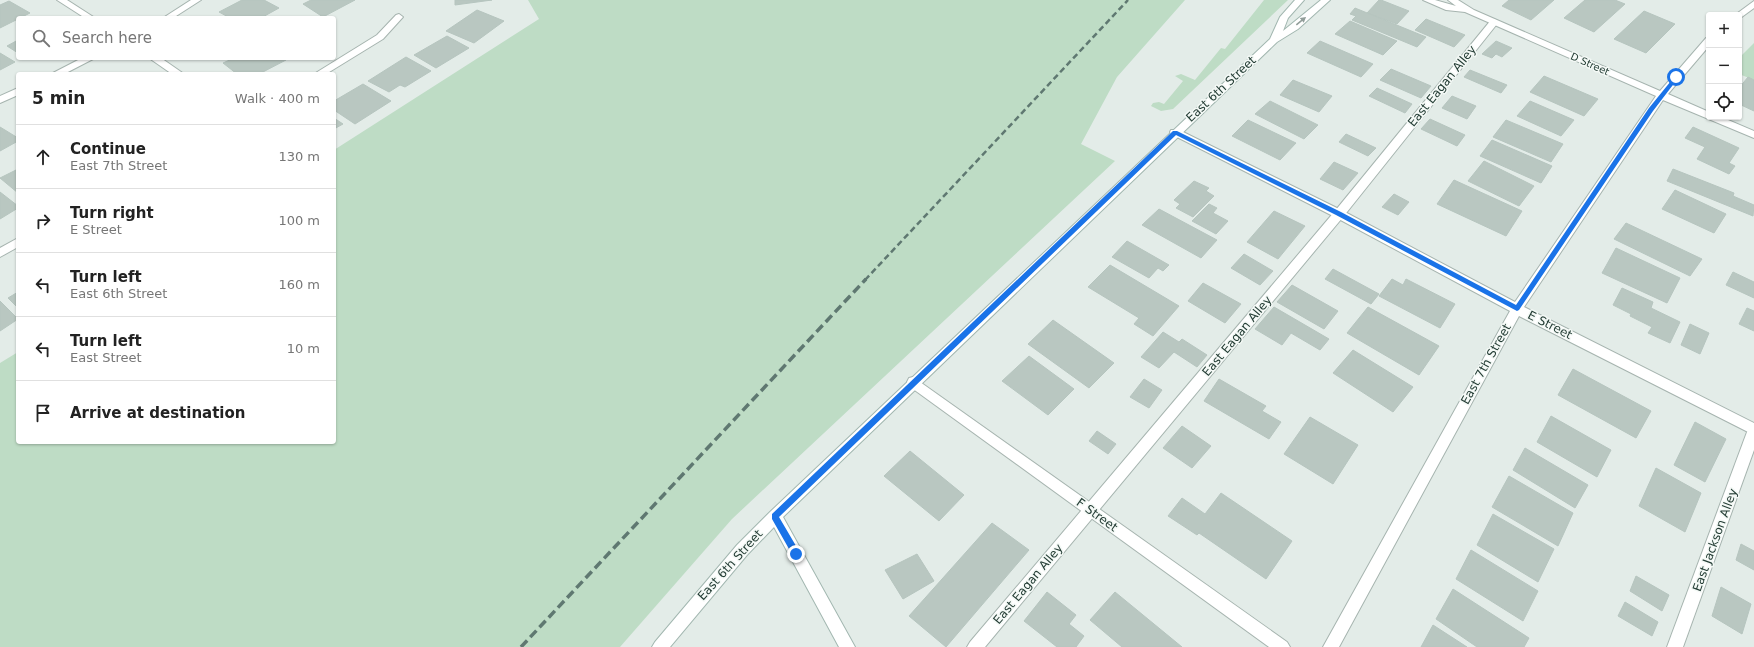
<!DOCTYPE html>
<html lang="en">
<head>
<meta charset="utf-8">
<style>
  body { margin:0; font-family:"DejaVu Sans",sans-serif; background:#f2f2f2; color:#222 }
  .controls { position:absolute; right:12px; top:12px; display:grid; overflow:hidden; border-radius:4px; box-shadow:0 1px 3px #0004 }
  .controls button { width:36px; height:36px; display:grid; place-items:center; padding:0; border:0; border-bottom:1px solid #e0e0e0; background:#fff; color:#222; font:20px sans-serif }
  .stop { position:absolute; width:12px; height:12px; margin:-9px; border:3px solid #1a73e8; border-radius:50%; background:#fff }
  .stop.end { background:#1a73e8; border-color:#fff; box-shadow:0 1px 4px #0008 }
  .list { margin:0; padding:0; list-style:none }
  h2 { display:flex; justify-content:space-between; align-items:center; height:52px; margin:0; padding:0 16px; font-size:17px }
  h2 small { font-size:13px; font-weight:400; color:#767676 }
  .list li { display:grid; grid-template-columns:26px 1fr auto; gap:12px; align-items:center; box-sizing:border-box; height:64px; padding:0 16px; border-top:1px solid #e0e0e0 }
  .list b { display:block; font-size:15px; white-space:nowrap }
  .list p { margin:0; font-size:13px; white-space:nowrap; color:#767676 }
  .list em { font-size:13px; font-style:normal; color:#767676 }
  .icon { flex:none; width:22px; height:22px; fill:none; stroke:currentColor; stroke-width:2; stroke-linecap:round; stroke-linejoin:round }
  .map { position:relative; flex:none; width:1754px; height:647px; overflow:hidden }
  .search { position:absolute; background:#fff; box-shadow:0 1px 3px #0004; left:16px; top:16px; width:320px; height:44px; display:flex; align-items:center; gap:10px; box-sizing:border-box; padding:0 14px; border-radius:4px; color:#767676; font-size:15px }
  .panel { position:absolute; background:#fff; box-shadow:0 1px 3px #0004; left:16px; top:72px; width:320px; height:372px; border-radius:4px }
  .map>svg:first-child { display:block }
  .green { fill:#bedcc5 }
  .building { fill:#b9c7c1; stroke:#b6c5bf }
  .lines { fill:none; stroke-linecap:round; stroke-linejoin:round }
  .lane-casing { stroke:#a6b4af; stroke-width:2 }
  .street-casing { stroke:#a6b4af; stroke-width:2 }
  .secondary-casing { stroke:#a2b7b0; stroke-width:2 }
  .lane { fill:#fff; fill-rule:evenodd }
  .street { fill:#fff; fill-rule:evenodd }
  .secondary { fill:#fff; fill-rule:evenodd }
  .rail-far1 { stroke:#5f7871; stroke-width:2.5; stroke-dasharray:6 3.5; stroke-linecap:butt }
  .rail { stroke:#5f7871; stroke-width:3.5; stroke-dasharray:9 4.5; stroke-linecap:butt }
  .oneway { fill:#929e9a }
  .route { fill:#1a73e8 }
  .labels { text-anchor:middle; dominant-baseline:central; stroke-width:3; stroke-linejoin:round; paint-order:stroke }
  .far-street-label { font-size:10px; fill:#243d35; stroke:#f4f9f6 }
  .street-label { font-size:12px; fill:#243d35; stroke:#f4f9f6 }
</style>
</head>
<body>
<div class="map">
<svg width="1754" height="647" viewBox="0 0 1754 647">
  <rect width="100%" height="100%" fill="#e3ece8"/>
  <!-- green -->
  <g class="green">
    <polygon points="528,0 1185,0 1117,77 1081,144 1115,161 732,519 620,647 0,647 0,363 18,352 18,442 334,442 334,150 539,19"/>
    <polygon points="1264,0 1288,0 1173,109 1161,111 1151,106 1153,103 1159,102 1164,104 1183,81 1175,76 1181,74 1195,80 1221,48 1225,49"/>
    <polygon points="1754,43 1754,80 1739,74 1739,58"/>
  </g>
  <!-- building -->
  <g class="building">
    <polygon points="242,0 264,0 279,8 261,18 230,18 219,12"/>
    <polygon points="311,0 355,0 323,17 303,4"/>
    <polygon points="455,0 492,0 455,5"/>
    <polygon points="1379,0 1381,0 1409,11 1397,24 1367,13"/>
    <polygon points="1509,0 1554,0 1531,20 1502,6"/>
    <polygon points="1585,0 1615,0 1625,4 1594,32 1564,18"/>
    <polygon points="9,1 30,13 0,28 0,5"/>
    <polygon points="1355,8 1426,37 1417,47 1352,20 1356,16 1350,14"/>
    <polygon points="477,10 504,21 474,43 446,31"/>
    <polygon points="1644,11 1675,24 1646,53 1614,39"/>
    <polygon points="1426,19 1465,35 1454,47 1415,30"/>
    <polygon points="1350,21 1397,41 1383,55 1335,34"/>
    <polygon points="447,36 469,48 436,68 414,55"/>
    <polygon points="18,40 18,53 7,46"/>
    <polygon points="1320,41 1373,64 1361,77 1307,53"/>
    <polygon points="1496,41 1512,48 1502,57 1496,54 1492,58 1482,54"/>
    <polygon points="0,53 15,62 0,70"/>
    <polygon points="406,57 431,71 405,87 400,85 389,92 368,81"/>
    <polygon points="234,58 283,58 286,60 259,74 237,74 223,63"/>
    <polygon points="1391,69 1431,86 1421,98 1380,80"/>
    <polygon points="1470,70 1507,85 1501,93 1464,77"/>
    <polygon points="1544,76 1598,99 1584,116 1530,92"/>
    <polygon points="1748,77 1754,80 1754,111 1739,104 1739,88"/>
    <polygon points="1293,80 1332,96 1319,112 1280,95"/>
    <polygon points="363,84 391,101 355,124 334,110 334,101"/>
    <polygon points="1377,88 1412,104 1405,113 1369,96"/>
    <polygon points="1452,96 1476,106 1467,119 1442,108"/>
    <polygon points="1270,101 1318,125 1304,139 1255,114"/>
    <polygon points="1530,101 1574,120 1561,136 1517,116"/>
    <polygon points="334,118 343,124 334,129"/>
    <polygon points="1430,119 1465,135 1457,146 1421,129"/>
    <polygon points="1248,120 1296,143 1280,160 1232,136"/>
    <polygon points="1506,120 1563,144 1551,162 1493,137"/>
    <polygon points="0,127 18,138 18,141 0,151"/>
    <polygon points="1693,127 1739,148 1729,163 1735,166 1729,174 1697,159 1705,147 1685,138"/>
    <polygon points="1346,134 1376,148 1368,156 1339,142"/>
    <polygon points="1492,140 1552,166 1541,183 1480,156"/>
    <polygon points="1484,161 1534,186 1519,206 1468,181"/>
    <polygon points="1334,162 1358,173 1343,190 1320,179"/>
    <polygon points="18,169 18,193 0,178"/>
    <polygon points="1673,169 1734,193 1733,196 1754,205 1753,216 1667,181"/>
    <polygon points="1454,180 1522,211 1506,236 1437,204"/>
    <polygon points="1194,181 1209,188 1206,191 1214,196 1193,217 1176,208 1180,204 1174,200"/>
    <polygon points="1675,190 1726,214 1714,233 1662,209"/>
    <polygon points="0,192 18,206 18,208 0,219"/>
    <polygon points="1394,194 1409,202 1398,215 1382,207"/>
    <polygon points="1209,204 1217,208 1213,213 1228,221 1216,234 1192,221"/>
    <polygon points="1159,209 1217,240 1201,258 1142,225"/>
    <polygon points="1274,211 1305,226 1278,259 1247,242"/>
    <polygon points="1626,223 1702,259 1690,276 1614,239"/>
    <polygon points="1127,241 1169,265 1163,271 1158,268 1149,278 1112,257"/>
    <polygon points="1616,248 1680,278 1667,303 1602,273"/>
    <polygon points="1244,254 1273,271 1260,285 1231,268"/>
    <polygon points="1110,265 1179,306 1153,336 1134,324 1139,318 1088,287"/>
    <polygon points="1333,269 1379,294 1371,304 1325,279"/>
    <polygon points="1733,272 1754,282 1754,298 1726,285"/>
    <polygon points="1392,279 1403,285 1406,279 1455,304 1440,328 1379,296"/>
    <polygon points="1203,283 1241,304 1225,323 1188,301"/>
    <polygon points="1292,285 1338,311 1324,329 1277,302"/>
    <polygon points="1622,288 1653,302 1651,308 1680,322 1670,343 1648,333 1652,327 1630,316 1631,314 1613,305"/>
    <polygon points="18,292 18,308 8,298"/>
    <polygon points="0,301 18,319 0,331"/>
    <polygon points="1274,307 1329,339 1320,350 1291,333 1282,345 1255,329"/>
    <polygon points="1368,307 1439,346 1419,375 1347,333"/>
    <polygon points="1747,308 1754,311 1754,331 1739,324"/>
    <polygon points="1053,320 1114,363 1089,388 1028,344"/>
    <polygon points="1690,324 1709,333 1700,354 1681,345"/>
    <polygon points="1163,332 1179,342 1182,339 1207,355 1197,367 1174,352 1159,368 1141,357"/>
    <polygon points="1353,350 1413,387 1393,412 1333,373"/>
    <polygon points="1029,356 1074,389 1048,415 1002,381"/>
    <polygon points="1573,369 1651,411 1636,438 1558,395"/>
    <polygon points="1144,379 1162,390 1149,408 1130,397"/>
    <polygon points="1219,379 1266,406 1262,411 1281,422 1269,439 1204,401"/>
    <polygon points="1551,416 1611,450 1597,477 1537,442"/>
    <polygon points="1310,417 1358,445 1333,484 1284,454"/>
    <polygon points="1695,422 1726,439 1705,482 1674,465"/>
    <polygon points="1182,426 1211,446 1192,468 1163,448"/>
    <polygon points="1097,431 1116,444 1108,454 1089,441"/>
    <polygon points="1525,448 1588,485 1575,508 1513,470"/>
    <polygon points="910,451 964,495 939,521 884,476"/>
    <polygon points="1656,468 1701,493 1685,532 1639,506"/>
    <polygon points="1509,476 1573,513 1558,546 1492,507"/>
    <polygon points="1221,493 1292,541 1266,579 1199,533 1197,535 1168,516 1182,498 1205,514"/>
    <polygon points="1493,514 1554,549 1538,582 1477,545"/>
    <polygon points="992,523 1029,550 946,647 909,616"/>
    <polygon points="1741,544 1754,551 1754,570 1736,560"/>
    <polygon points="1471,550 1538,591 1523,621 1456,579"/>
    <polygon points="917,554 934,581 903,599 885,570"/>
    <polygon points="1636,576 1669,595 1662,611 1630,591"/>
    <polygon points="1721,587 1751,604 1742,634 1712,616"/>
    <polygon points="1453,589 1529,638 1524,647 1477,647 1436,619"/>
    <polygon points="1047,592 1076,615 1069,624 1084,636 1076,647 1057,647 1024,621"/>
    <polygon points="1115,592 1182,647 1122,647 1090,620"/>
    <polygon points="1625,602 1658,622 1652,636 1618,616"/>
    <polygon points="1433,625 1467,647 1421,647"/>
  </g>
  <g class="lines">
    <defs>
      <g id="lane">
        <polygon points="1494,19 1499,22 1497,24 1343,217 985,647 967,647 970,642 1335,211 1491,20"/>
        <polygon points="1754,426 1754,450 1683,647 1667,647 1747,432 1749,428"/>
      </g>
      <g id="street">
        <polygon points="57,0 67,0 95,18 85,18"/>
        <polygon points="191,0 201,0 173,18 163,18"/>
        <polygon points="1423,0 1435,0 1456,6 1448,0 1458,0 1474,10 1660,91 1706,38 1709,37 1709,46 1668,94 1709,112 1709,117 1721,117 1754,131 1754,138 1663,100 1524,307 1754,423 1754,435 1519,316 1339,647 1323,647 1510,311 1335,217 1171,134 1170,132 1171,130 1179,130 1343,211 1515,302 1656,96 1465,12 1446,10"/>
        <polygon points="1754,1 1754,8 1739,19 1739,15 1735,15"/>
        <polygon points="399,14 403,17 383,39 326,74 314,74 377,35 396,15"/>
        <polygon points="82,58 95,58 64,74 51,74"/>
        <polygon points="149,58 161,58 184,74 172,74"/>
        <polygon points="18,88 18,95 0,103 0,96"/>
        <polygon points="18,238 18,247 0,257 0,248"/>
        <polygon points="913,377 1287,642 1290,647 1269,647 909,386 907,382 909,378"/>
      </g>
      <polygon id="secondary" points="1295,0 1304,0 1288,18 1283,31 1321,0 1330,0 1298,29 1277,42 783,517 855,647 839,647 774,527 747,555 670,647 652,647 655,642 737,545 770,512 1270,39 1280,17"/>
    </defs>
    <!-- lane casing -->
    <use href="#lane" class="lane-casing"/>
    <!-- street casing -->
    <use href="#street" class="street-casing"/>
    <!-- secondary casing -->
    <use href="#secondary" class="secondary-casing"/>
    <!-- lane -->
    <use href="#lane" class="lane"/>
    <!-- street -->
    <use href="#street" class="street"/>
    <!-- secondary -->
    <use href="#secondary" class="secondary"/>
    <!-- rail-far1 -->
    <polyline class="rail-far1" points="865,280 1128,0"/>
    <!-- rail -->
    <polyline class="rail" points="521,647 866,279"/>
  </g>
  <!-- one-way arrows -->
  <defs><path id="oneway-solid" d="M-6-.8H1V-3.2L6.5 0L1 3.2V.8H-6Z"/></defs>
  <use class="oneway" href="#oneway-solid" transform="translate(1301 21) rotate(-39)"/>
  <!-- route -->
  <polygon class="route" points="1675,76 1679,77 1653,111 1519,310 1517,311 1336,215 1176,135 779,517 799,551 799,556 793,556 772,519 772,514 1173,131 1177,131 1341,212 1516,305 1649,108"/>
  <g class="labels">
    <!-- far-street labels -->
    <g class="far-street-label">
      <text transform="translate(1590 64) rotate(24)">D Street</text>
    </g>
    <!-- street labels -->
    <g class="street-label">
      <text transform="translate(1442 86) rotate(-51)">East Eagan Alley</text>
      <text transform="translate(1221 89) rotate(-43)">East 6th Street</text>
      <text transform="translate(1550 325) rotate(27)">E Street</text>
      <text transform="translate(1237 336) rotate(-50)">East Eagan Alley</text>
      <text transform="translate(1486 364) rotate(-61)">East 7th Street</text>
      <text transform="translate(1097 515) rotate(36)">F Street</text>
      <text transform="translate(1715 540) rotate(-70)">East Jackson Alley</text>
      <text transform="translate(730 565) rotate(-48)">East 6th Street</text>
      <text transform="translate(1028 584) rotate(-50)">East Eagan Alley</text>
    </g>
  </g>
</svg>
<div class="controls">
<button>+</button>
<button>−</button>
<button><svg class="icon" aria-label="locate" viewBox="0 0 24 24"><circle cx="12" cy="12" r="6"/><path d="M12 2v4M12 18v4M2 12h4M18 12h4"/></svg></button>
</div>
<div class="stop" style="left:1676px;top:77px"></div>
<div class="stop end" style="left:796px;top:554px"></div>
<div class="search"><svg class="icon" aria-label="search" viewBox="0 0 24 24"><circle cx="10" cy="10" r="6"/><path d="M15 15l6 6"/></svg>Search here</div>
<section class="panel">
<h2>5 min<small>Walk · 400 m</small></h2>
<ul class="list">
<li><svg class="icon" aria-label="ahead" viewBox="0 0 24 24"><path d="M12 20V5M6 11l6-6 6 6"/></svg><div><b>Continue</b><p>East 7th Street</p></div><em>130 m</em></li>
<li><svg class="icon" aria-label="right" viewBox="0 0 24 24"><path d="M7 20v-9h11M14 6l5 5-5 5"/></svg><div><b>Turn right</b><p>E Street</p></div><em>100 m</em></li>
<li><svg class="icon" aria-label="left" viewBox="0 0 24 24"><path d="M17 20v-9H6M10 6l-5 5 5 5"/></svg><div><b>Turn left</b><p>East 6th Street</p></div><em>160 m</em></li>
<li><svg class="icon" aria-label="left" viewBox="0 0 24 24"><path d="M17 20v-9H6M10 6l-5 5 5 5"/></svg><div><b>Turn left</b><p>East Street</p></div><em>10 m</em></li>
<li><svg class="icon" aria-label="arrive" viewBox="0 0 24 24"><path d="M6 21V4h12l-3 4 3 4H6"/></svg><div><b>Arrive at destination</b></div></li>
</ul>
</section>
</div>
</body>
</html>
